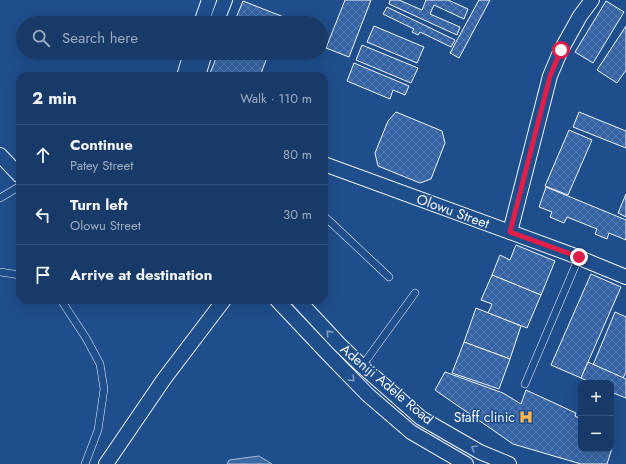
<!DOCTYPE html>
<html lang="en">
<head>
<meta charset="utf-8">
<style>
  body { margin:0; font-family:Jost,sans-serif; background:#20416f; color:#f1f3f6 }
  .controls { position:absolute; right:12px; bottom:12px; display:grid; overflow:hidden; border-radius:8px; box-shadow:0 4px 16px #0002 }
  .controls button { width:36px; height:36px; display:grid; place-items:center; padding:0; border:0; border-bottom:1px solid #36547d; background:#173a69; color:#f1f3f6; font:20px sans-serif }
  .stop { position:absolute; width:12px; height:12px; margin:-9px; border:3px solid #e11d48; border-radius:50%; background:#fff }
  .stop.end { background:#e11d48; border-color:#fff; box-shadow:0 1px 4px #0008 }
  .list { margin:0; padding:0; list-style:none }
  h2 { display:flex; justify-content:space-between; align-items:center; height:52px; margin:0; padding:0 16px; font-size:17px }
  h2 small { font-size:13px; font-weight:400; color:#9eadc0 }
  .list li { display:grid; grid-template-columns:26px 1fr auto; gap:12px; align-items:center; box-sizing:border-box; height:60px; padding:0 16px; border-top:1px solid #36547d }
  .list b { display:block; font-size:15px; white-space:nowrap }
  .list p { margin:0; font-size:13px; white-space:nowrap; color:#9eadc0 }
  .list em { font-size:13px; font-style:normal; color:#9eadc0 }
  .icon { flex:none; width:22px; height:22px; fill:none; stroke:currentColor; stroke-width:2; stroke-linecap:round; stroke-linejoin:round }
  .map { position:relative; flex:none; width:626px; height:464px; overflow:hidden }
  .search { position:absolute; background:#173a69; box-shadow:0 4px 16px #0002; left:16px; top:16px; width:312px; height:44px; display:flex; align-items:center; gap:10px; box-sizing:border-box; padding:0 14px; border-radius:22px; color:#9eadc0; font-size:15px }
  .panel { position:absolute; background:#173a69; box-shadow:0 4px 16px #0002; left:16px; top:72px; width:312px; height:232px; border-radius:12px }
  .map>svg:first-child { display:block }
  .water { fill:url(#water-waves); stroke:#a8bbd7 }
  .building { fill:url(#building-cross-hatch); stroke:#f2f6ff }
  .lines { fill:none; stroke-linecap:round; stroke-linejoin:round }
  .service-casing { stroke:#f2f6ff; stroke-width:8 }
  .minor-casing { stroke:#f2f6ff; stroke-width:16 }
  .service { stroke:#1f4e8c; stroke-width:7 }
  .minor { stroke:#1f4e8c; stroke-width:14 }
  .oneway { stroke:#7e9ac0 }
  .route { stroke:#e11d48; stroke-width:5 }
  .labels { text-anchor:middle; dominant-baseline:central; stroke-width:3; stroke-linejoin:round; paint-order:stroke }
  .street-label { font-size:14px; fill:#f2f6ff; stroke:#1f4e8c }
  .poi-label { font-size:14px; fill:#f2f6ff; stroke:#1f4e8c; text-anchor:end }
</style>
</head>
<body>
<div class="map">
<svg width="626" height="464" viewBox="0 0 626 464">
  <defs>
    <pattern id="water-waves" width="16" height="10" patternUnits="userSpaceOnUse"><rect width="16" height="10" fill="#3b69a3"/><path d="M0 5q4-4 8 0t8 0" fill="none" stroke="#587fb1"/></pattern>
    <pattern id="building-cross-hatch" width="8" height="8" patternUnits="userSpaceOnUse"><rect width="8" height="8" fill="#3563a3"/><path d="M0 0l8 8M0 8l8-8" fill="none" stroke="#537ab1"/></pattern>
  </defs>
  <rect width="100%" height="100%" fill="#1f4e8c"/>
  <!-- water -->
  <polygon class="water" points="259,456 272,464 227,464 229,460"/>
  <!-- building -->
  <g class="building">
    <polygon points="345,0 371,0 349,57 326,48"/>
    <polygon points="390,0 399,0 422,10 426,0 425,0 448,0 468,9 464,19 434,5 430,14 460,27 457,35 389,4"/>
    <polygon points="479,0 490,0 459,58 450,53"/>
    <polygon points="243,1 299,23 250,23 236,18"/>
    <polygon points="606,1 624,12 593,63 575,52"/>
    <polygon points="387,7 455,40 451,47 420,32 418,35 412,32 414,29 383,14"/>
    <polygon points="374,26 424,47 417,63 367,42"/>
    <polygon points="626,26 626,70 617,83 597,70"/>
    <polygon points="362,45 418,68 411,83 356,60"/>
    <polygon points="218,53 264,53 268,55 260,76 209,76"/>
    <polygon points="354,63 409,86 405,95 393,90 390,99 347,81"/>
    <polygon points="396,112 442,131 445,143 431,179 420,183 378,166 375,153 388,121"/>
    <polygon points="579,112 626,131 626,148 573,127"/>
    <polygon points="569,130 592,140 568,195 545,186"/>
    <polygon points="546,187 626,220 626,240 609,233 607,239 595,234 597,229 567,217 564,223 550,217 552,212 539,207"/>
    <polygon points="626,194 626,217 618,213"/>
    <polygon points="516,245 555,261 541,295 492,275 500,255 510,260"/>
    <polygon points="591,274 621,287 581,378 551,365"/>
    <polygon points="492,275 541,295 527,328 488,313 492,304 481,300"/>
    <polygon points="476,308 521,326 510,359 464,342"/>
    <polygon points="615,312 626,317 626,372 623,378 593,365"/>
    <polygon points="464,342 510,359 499,389 452,373"/>
    <polygon points="588,362 626,379 626,398 611,392 611,383 592,383 581,378"/>
    <polygon points="445,372 503,393 521,404 526,390 576,413 575,416 581,419 581,449 611,449 611,444 613,445 607,464 581,464 513,444 435,390"/>
  </g>
  <g class="lines">
    <defs>
      <g id="service">
        <polyline points="0,198 20,186"/>
        <polyline points="324,216 389,277"/>
        <polyline points="0,272 20,275"/>
        <polyline points="61,300 86,338 100,364 104,389 98,430 85,464"/>
        <polyline points="362,366 415,293"/>
        <polyline points="525,384 579,257"/>
      </g>
      <g id="minor">
        <polyline points="201,23 209,0"/>
        <polyline points="216,23 225,0"/>
        <polyline points="184,76 191,53"/>
        <polyline points="198,76 205,53"/>
        <polyline points="0,155 20,176"/>
        <polyline points="324,164 570,254 626,277"/>
        <polyline points="510,232 550,76 561,50 580,16 592,0"/>
        <polyline points="277,300 328,354 368,395 411,432 466,464"/>
        <polyline points="298,300 339,344 362,366 421,418 480,452 509,464"/>
        <polyline points="106,464 164,379 224,300"/>
      </g>
    </defs>
    <!-- service casing -->
    <use href="#service" class="service-casing"/>
    <!-- minor casing -->
    <use href="#minor" class="minor-casing"/>
    <!-- service -->
    <use href="#service" class="service"/>
    <!-- minor -->
    <use href="#minor" class="minor"/>
  </g>
  <!-- one-way arrows -->
  <defs><path id="oneway-chevron" d="M-2-3.5L2.5 0L-2 3.5" fill="none" stroke-width="1.6" stroke-linecap="round" stroke-linejoin="round"/></defs>
  <g class="oneway">
    <use href="#oneway-chevron" transform="translate(329 333) rotate(-132)"/>
    <use href="#oneway-chevron" transform="translate(352 379) rotate(45)"/>
    <use href="#oneway-chevron" transform="translate(474 448) rotate(-150)"/>
  </g>
  <g class="lines">
    <!-- route -->
    <polyline class="route" points="561,50 550,76 510,232 579,257"/>
  </g>
  <!-- icons -->
  <defs>
    <symbol id="hospital-bare" viewBox="-9 -9 18 18"><path d="M-5-5h3v3.5h4V-5h3V5h-3V1.5h-4V5h-3Z" fill="#ffb74d" stroke="#1f4e8c" stroke-width="2.5" paint-order="stroke"/></symbol>
  </defs>
  <g fill-rule="evenodd">
    <use href="#hospital-bare" x="516" y="407" width="20" height="20"/>
  </g>
  <g class="labels">
    <!-- street labels -->
    <g class="street-label">
      <text transform="translate(453 211) rotate(20)">Olowu Street</text>
      <text transform="translate(387 384) rotate(40)">Adeniji Adele Road</text>
    </g>
    <!-- poi labels -->
    <g class="poi-label">
      <text x="515" y="417">Staff clinic</text>
    </g>
  </g>
</svg>
<div class="controls">
<button>+</button>
<button>−</button>
</div>
<div class="stop" style="left:561px;top:50px"></div>
<div class="stop end" style="left:579px;top:257px"></div>
<div class="search"><svg class="icon" aria-label="search" viewBox="0 0 24 24"><circle cx="10" cy="10" r="6"/><path d="M15 15l6 6"/></svg>Search here</div>
<section class="panel">
<h2>2 min<small>Walk · 110 m</small></h2>
<ul class="list">
<li><svg class="icon" aria-label="ahead" viewBox="0 0 24 24"><path d="M12 20V5M6 11l6-6 6 6"/></svg><div><b>Continue</b><p>Patey Street</p></div><em>80 m</em></li>
<li><svg class="icon" aria-label="left" viewBox="0 0 24 24"><path d="M17 20v-9H6M10 6l-5 5 5 5"/></svg><div><b>Turn left</b><p>Olowu Street</p></div><em>30 m</em></li>
<li><svg class="icon" aria-label="arrive" viewBox="0 0 24 24"><path d="M6 21V4h12l-3 4 3 4H6"/></svg><div><b>Arrive at destination</b></div></li>
</ul>
</section>
</div>
</body>
</html>
